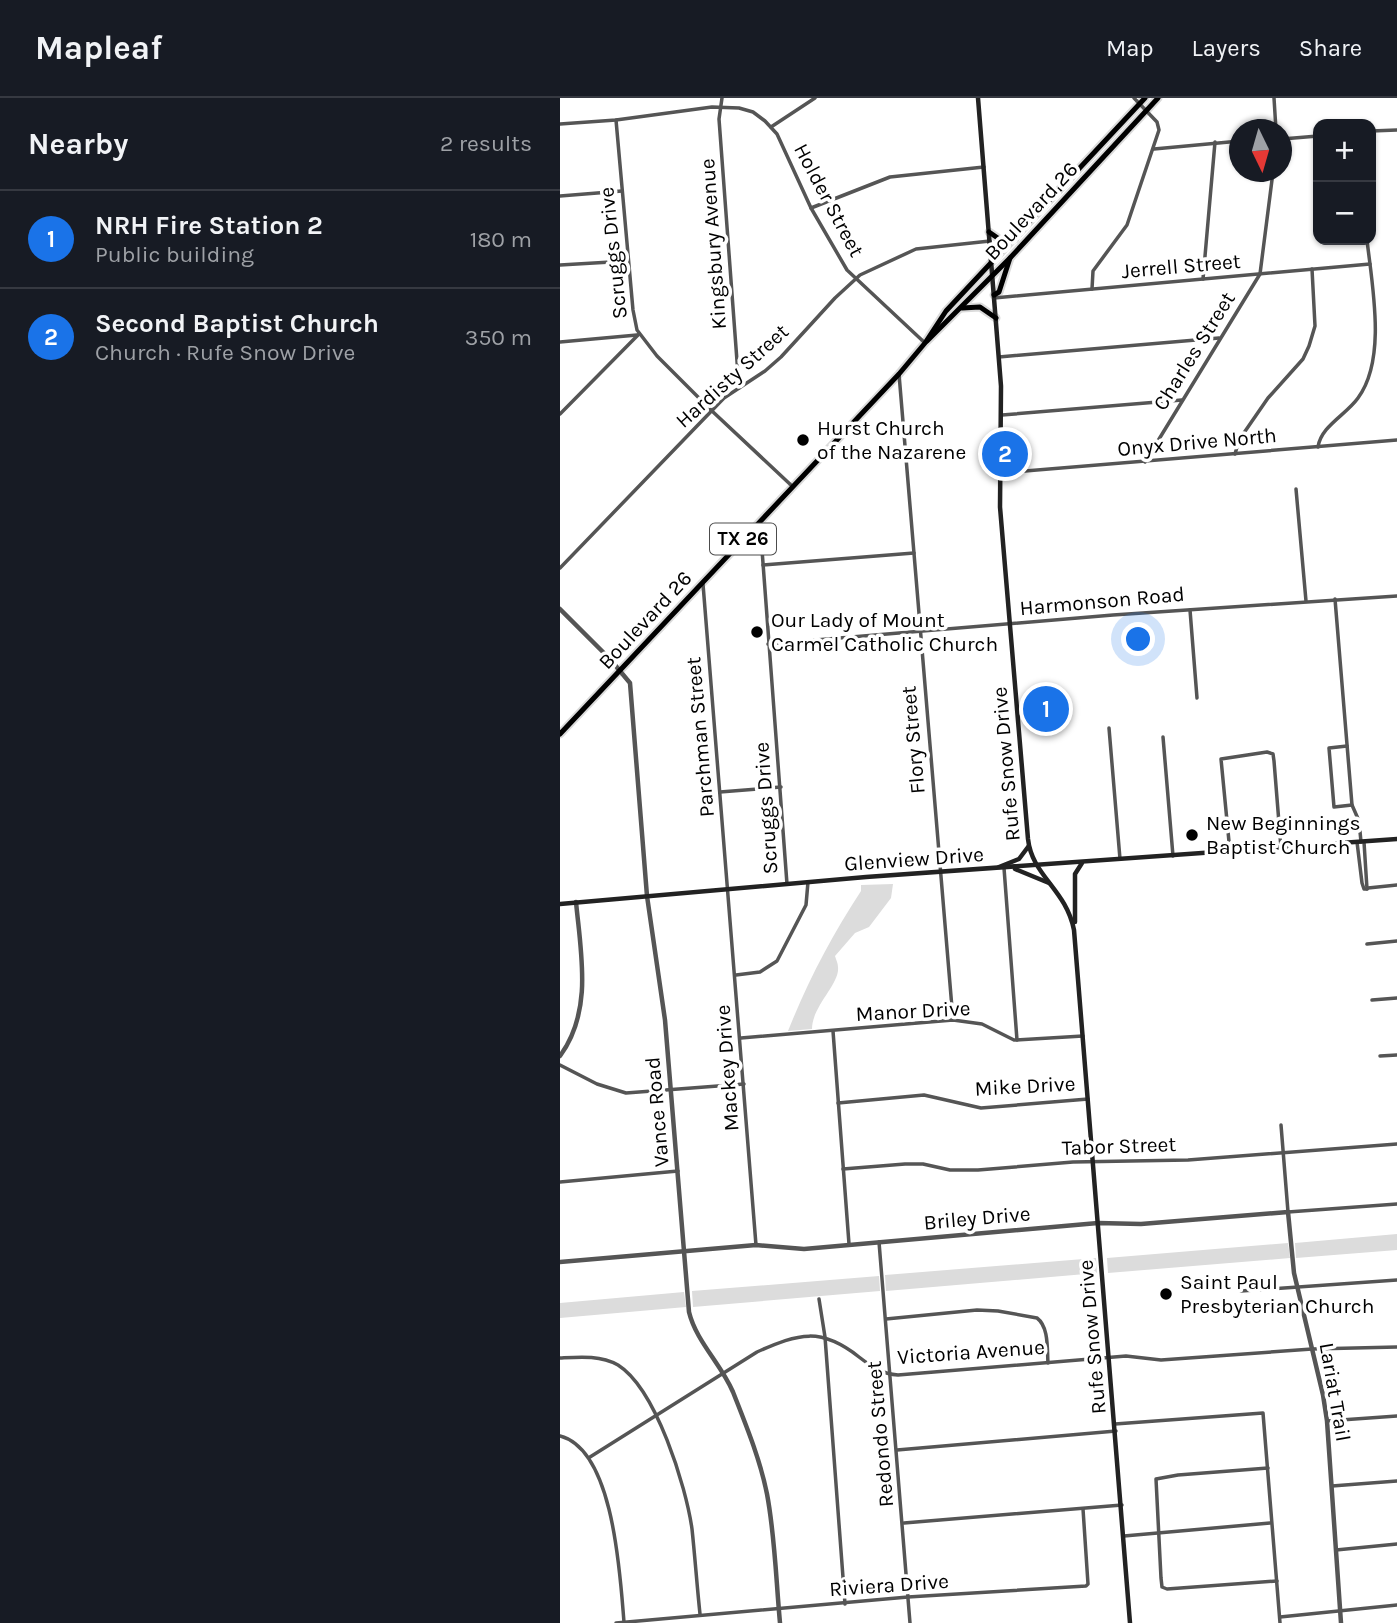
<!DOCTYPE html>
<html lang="en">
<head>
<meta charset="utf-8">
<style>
  body { margin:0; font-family:Karla,sans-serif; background:#20242c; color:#f1f3f6 }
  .controls { position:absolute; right:21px; top:21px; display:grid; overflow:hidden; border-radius:14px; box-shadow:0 2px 5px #0004 }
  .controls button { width:63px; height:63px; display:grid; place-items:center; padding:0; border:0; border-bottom:2px solid #363941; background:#171b24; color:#f1f3f6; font:35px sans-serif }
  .compass { position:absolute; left:669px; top:21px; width:63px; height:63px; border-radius:50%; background:#171b24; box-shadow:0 2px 5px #0004; rotate:175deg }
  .you { position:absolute; left:579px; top:542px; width:24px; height:24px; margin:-18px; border:5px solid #fff; border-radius:50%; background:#1a73e8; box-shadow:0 0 0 10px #1a73e833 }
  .badge { display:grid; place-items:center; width:46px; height:46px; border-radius:50%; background:#1a73e8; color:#fff; font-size:23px; font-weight:700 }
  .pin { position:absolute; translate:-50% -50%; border:4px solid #fff; box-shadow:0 2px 7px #0006 }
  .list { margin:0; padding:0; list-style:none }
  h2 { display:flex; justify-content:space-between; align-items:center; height:91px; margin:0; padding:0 28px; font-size:30px }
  h2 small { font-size:23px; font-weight:400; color:#9ea1a6 }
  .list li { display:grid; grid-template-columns:46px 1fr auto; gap:21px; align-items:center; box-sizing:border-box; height:98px; padding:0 28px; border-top:2px solid #363941 }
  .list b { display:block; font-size:26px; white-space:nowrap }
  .list p { margin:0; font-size:23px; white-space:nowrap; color:#9ea1a6 }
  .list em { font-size:23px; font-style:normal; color:#9ea1a6 }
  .map { position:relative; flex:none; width:837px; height:1525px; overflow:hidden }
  header { display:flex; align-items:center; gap:42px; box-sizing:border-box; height:98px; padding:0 35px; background:#171b24; border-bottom:2px solid #363941 }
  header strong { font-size:33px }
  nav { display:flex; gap:38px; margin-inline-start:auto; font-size:24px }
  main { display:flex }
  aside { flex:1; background:#171b24 }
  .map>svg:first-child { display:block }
  .green { fill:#dcdcdc }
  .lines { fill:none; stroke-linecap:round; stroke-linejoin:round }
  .primary-casing { stroke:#dbdbdb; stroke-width:9 }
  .minor { stroke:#555; stroke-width:3.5 }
  .tertiary { stroke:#555; stroke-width:4.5 }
  .secondary { stroke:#222; stroke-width:4.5 }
  .primary { stroke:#000; stroke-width:5 }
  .poi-dot { fill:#000; stroke:#fff; stroke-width:2.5 }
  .labels { text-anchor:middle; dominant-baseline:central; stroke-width:7; stroke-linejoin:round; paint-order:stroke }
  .shield { fill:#fff; stroke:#4c4c4c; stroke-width:2 }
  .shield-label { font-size:19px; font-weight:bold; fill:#000 }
  .street-label { font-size:21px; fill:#000; stroke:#fff }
  .poi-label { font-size:21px; fill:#000; stroke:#fff; text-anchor:start }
</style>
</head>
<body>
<header>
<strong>Mapleaf</strong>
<nav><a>Map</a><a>Layers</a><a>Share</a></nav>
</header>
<main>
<aside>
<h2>Nearby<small>2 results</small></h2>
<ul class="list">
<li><span class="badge">1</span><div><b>NRH Fire Station 2</b><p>Public building</p></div><em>180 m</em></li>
<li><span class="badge">2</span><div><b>Second Baptist Church</b><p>Church · Rufe Snow Drive</p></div><em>350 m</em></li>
</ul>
</aside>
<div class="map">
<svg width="837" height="1525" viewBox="0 0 837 1525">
  <rect width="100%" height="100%" fill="#fff"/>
  <!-- green -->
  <g class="green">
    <path d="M333 786 331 800 309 829 295 835 275 858C276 862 278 865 278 869 280 886 252 908 252 931L228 933C248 883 272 837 301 793V787Z"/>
    <polygon points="837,1136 837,1152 736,1160 735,1145"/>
    <polygon points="728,1145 730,1160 548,1175 547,1160"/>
    <polygon points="536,1160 537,1175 326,1193 325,1177"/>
    <polygon points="319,1178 320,1193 133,1209 132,1193"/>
    <polygon points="124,1194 126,1209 0,1220 0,1205"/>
  </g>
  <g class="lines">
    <defs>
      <g id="primary">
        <polyline points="429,134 442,143 455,141"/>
        <polyline points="434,197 439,194 450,160"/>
        <polyline points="402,210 420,209 436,220"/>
        <polyline points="367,243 450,160 598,0"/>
        <polyline points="0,636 339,276 365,245 386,213 585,0"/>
      </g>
    </defs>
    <!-- primary casing -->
    <use href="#primary" class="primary-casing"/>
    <!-- minor -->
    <g class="minor">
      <polyline points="162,0 159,21 179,290"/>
      <polyline points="714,0 716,32"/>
      <polyline points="56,22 73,212 77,232 97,258 152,313 232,388"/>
      <polyline points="0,26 56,22 152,9 179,10 193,14 205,23 217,36 251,110 287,172 365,245"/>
      <polyline points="211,29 255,0"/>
      <polyline points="811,33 837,32"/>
      <polyline points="722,41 758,38"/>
      <polyline points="594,51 680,43"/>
      <polyline points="0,98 62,93"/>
      <polyline points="251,110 330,79 424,69"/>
      <polyline points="0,167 68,163"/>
      <polyline points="643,181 655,44"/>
      <polyline points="532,191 533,173 567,127 599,32 597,24 574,0"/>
      <polyline points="434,200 810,166"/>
      <polyline points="0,244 77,237"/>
      <polyline points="439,259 659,240"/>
      <polyline points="339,276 393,922"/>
      <polyline points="0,316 79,236"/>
      <polyline points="442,317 622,302"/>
      <path d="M758 349C761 328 786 317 798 300 827 261 812 187 807 142"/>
      <polyline points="675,356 679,342 708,300 743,261 749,248 755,228 752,171"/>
      <polyline points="585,364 700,176 713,74"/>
      <polyline points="440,375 837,342"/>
      <polyline points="736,391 746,503"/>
      <polyline points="200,425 227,786"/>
      <polyline points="203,467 354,455"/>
      <polyline points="0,470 164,300 205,273 221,259 275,200 300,177 356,151 430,143"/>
      <polyline points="143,486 196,1147"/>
      <polyline points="775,501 792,707 799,723 801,744"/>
      <polyline points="630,512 637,600"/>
      <polyline points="208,546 553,517 837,498"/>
      <polyline points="549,630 560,761"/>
      <polyline points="603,639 613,758"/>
      <polyline points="787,648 769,650 774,709 792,707"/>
      <polyline points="160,694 221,689"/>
      <polyline points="797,744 802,785 804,791 807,791"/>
      <polyline points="804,744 807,791"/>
      <polyline points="670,754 661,661 707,654 713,656 714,663 721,750"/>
      <polyline points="444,770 457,942"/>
      <polyline points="808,790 837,787"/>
      <polyline points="807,846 837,843"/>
      <polyline points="176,877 200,874 217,863 246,807 248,784"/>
      <polyline points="812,902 837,900"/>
      <polyline points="273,933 289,1146"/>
      <polyline points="181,940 393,922 422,926 454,942 523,938"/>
      <polyline points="820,958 837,957"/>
      <polyline points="0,967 37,986 66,995 184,986"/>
      <polyline points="278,1005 364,997 421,1010 528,1001"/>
      <polyline points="721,1027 728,1114 837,1106"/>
      <polyline points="283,1071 345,1066 363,1066 390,1072 418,1072 513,1064 628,1062 837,1046"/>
      <polyline points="0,1084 118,1073"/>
      <polyline points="319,1144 350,1525"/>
      <polyline points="681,1193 837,1182"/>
      <polyline points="259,1201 265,1239 285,1506"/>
      <path d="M326 1221 417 1212 438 1213 477 1220C489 1229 487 1251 488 1265"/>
      <path d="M0 1260C19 1259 40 1257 58 1267 96 1291 126 1388 132 1431 135 1459 137 1488 140 1516"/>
      <polyline points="767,1323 837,1318"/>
      <polyline points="555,1326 703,1315 720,1525"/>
      <path d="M0 1338C54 1352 60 1477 64 1524"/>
      <polyline points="337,1352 556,1333"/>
      <path d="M30 1359 197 1254C239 1235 261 1229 299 1259 312 1269 322 1276 338 1277L566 1258 601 1262 752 1251 837 1249"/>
      <polyline points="708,1370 618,1377 596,1381 601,1480 602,1489 607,1491 717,1483"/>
      <polyline points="772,1388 837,1383"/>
      <polyline points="344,1425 562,1407"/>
      <polyline points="564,1438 710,1425"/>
      <polyline points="776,1452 837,1446"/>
      <polyline points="720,1519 837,1507"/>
      <polyline points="56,1525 348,1499 526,1488 528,1486 523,1411"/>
    </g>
    <!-- tertiary -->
    <g class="tertiary">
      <path d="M0 511 50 561 70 585 87 798 105 922 129 1214C136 1243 161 1266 173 1294 186 1327 200 1361 207 1396 215 1438 216 1482 220 1525"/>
      <path d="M0 958C33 913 21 856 16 804"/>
      <polyline points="0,1164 196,1147 244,1151 538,1125 581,1126 728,1114 734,1175 763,1297 767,1323 781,1525"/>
    </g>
    <!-- secondary -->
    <g class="secondary">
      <path d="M418 0 441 288 440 409 468 741C472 778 506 791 514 832L570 1525"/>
      <polyline points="439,769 459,761 468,749"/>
      <polyline points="455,771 489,785"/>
      <polyline points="0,806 306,779 837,741"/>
      <polyline points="515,824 515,776 522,765"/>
    </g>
    <!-- primary -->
    <use href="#primary" class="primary"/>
  </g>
  <!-- markers -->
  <g class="poi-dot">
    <circle cx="243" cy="342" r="7"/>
    <circle cx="197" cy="534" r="7"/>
    <circle cx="632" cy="737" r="7"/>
    <circle cx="606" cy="1196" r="7"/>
  </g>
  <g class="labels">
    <!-- shield labels -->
    <rect class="shield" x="150" y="425.5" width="66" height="31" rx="5"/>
    <g class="shield-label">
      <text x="183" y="441">TX 26</text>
    </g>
    <!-- street labels -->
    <g class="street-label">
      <text transform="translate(269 102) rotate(62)">Holder Street</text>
      <text transform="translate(471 113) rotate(-47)">Boulevard 26</text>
      <text transform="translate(153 146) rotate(-94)">Kingsbury Avenue</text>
      <text transform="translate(53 155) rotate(-96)">Scruggs Drive</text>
      <text transform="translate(621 168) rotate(-5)">Jerrell Street</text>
      <text transform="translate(634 253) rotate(-58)">Charles Street</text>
      <text transform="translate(172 278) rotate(-42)">Hardisty Street</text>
      <text transform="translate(637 344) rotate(-5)">Onyx Drive North</text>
      <text transform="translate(542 503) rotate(-5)">Harmonson Road</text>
      <text transform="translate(85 522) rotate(-47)">Boulevard 26</text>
      <text transform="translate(140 639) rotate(-95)">Parchman Street</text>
      <text transform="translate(353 642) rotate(-95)">Flory Street</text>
      <text transform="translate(446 666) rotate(-95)">Rufe Snow Drive</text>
      <text transform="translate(206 710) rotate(-94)">Scruggs Drive</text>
      <text transform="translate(354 761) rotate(-4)">Glenview Drive</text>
      <text transform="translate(353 913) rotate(-3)">Manor Drive</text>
      <text transform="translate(167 970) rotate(-94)">Mackey Drive</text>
      <text transform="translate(465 988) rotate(-3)">Mike Drive</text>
      <text transform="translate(97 1014) rotate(-95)">Vance Road</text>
      <text transform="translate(559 1048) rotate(-2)">Tabor Street</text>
      <text transform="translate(417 1120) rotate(-5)">Briley Drive</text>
      <text transform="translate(532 1239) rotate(-95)">Rufe Snow Drive</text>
      <text transform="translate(411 1254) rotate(-4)">Victoria Avenue</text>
      <text transform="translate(775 1294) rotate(80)">Lariat Trail</text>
      <text transform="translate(320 1336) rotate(-95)">Redondo Street</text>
      <text transform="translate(329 1487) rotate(-4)">Riviera Drive</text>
    </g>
    <!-- poi labels -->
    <g class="poi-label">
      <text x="257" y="330">Hurst Church<tspan x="257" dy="24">of the Nazarene</tspan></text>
      <text x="211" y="522">Our Lady of Mount<tspan x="211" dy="24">Carmel Catholic Church</tspan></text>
      <text x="646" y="725">New Beginnings<tspan x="646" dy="24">Baptist Church</tspan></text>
      <text x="620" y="1184">Saint Paul<tspan x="620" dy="24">Presbyterian Church</tspan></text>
    </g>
  </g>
</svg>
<div class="controls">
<button>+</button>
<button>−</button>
</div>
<svg class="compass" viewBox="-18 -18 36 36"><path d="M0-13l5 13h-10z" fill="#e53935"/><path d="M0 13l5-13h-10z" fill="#9ea1a6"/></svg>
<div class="you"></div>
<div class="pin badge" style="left:486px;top:611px">1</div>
<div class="pin badge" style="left:445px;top:356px">2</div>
</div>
</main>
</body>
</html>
